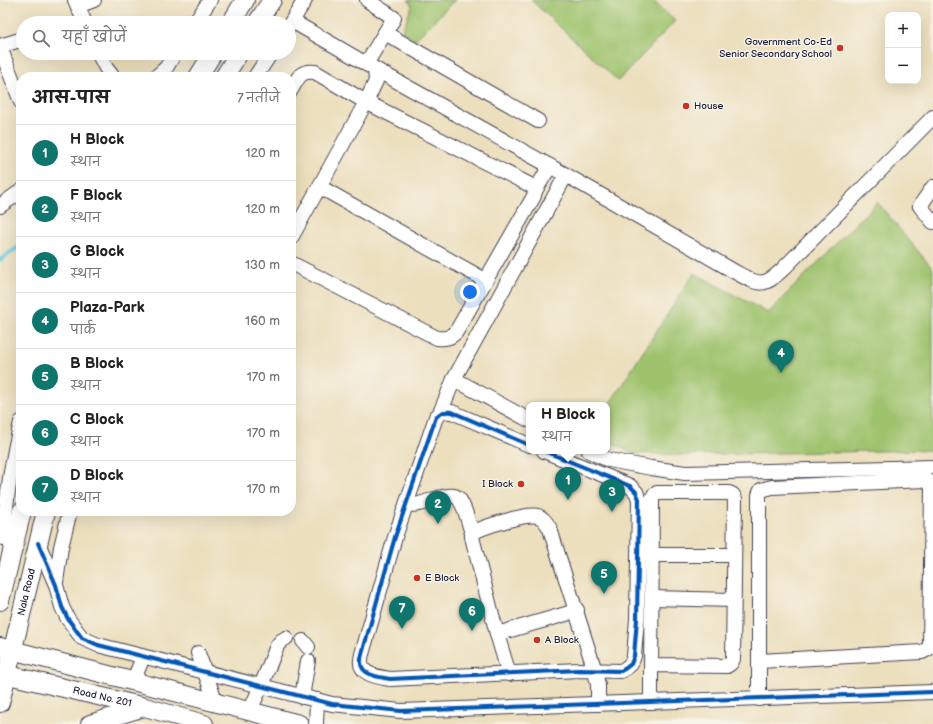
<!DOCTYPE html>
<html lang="hi">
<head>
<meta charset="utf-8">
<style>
  body { margin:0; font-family:"Balsamiq Sans","Playpen Sans Deva",sans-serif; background:#f2f2f2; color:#222 }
  .controls { position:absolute; right:12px; top:12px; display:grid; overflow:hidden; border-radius:8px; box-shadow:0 4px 16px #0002 }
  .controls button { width:36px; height:36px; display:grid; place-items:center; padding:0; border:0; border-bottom:1px solid #e0e0e0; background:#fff; color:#222; font:20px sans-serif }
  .you { position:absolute; left:470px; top:292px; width:14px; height:14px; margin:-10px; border:3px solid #fff; border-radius:50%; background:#1a73e8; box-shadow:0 0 0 6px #1a73e833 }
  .badge { display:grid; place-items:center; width:26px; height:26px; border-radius:50%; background:#0f766e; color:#fff; font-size:13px; font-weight:700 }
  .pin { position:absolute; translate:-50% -33px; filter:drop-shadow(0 1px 2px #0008) }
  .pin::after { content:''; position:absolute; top:21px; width:14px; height:12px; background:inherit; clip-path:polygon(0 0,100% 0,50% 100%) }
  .popup { position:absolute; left:526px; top:402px; width:84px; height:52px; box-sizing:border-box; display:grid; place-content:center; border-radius:8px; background:#fff; filter:drop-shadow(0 1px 3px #0005); font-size:13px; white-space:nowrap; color:#767676 }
  .popup b { font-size:15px; color:#222 }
  .popup::after { content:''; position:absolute; left:50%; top:100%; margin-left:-8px; border:8px solid transparent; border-top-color:#fff }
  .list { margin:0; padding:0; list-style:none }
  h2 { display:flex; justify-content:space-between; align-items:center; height:52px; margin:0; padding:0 16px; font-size:17px }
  h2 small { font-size:13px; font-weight:400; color:#767676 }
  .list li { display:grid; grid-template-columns:26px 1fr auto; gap:12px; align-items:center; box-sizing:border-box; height:56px; padding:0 16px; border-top:1px solid #e0e0e0 }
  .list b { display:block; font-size:15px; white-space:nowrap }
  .list p { margin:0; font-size:13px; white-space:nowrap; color:#767676 }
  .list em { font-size:13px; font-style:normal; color:#767676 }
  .icon { flex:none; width:22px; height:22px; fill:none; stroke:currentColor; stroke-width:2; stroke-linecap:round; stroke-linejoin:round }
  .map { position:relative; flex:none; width:933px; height:724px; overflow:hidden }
  .search { position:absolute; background:#fff; box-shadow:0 4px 16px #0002; left:16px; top:16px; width:280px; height:44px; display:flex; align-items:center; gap:10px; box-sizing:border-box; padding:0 14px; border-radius:22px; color:#767676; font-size:15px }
  .panel { position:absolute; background:#fff; box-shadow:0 4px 16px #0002; left:16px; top:72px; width:280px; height:444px; border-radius:16px }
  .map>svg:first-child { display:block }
  .green { fill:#9fc36d; stroke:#607254 }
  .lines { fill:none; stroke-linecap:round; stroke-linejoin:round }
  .stream { stroke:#62c7e0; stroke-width:4 }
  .minor-casing { stroke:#403e4e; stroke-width:16 }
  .major-casing { stroke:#403e4e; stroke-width:20 }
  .minor { stroke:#fff; stroke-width:14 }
  .major { stroke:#fff; stroke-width:18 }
  .cycleway-casing { stroke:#f7f3e8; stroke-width:6 }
  .cycleway { stroke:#0057b8; stroke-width:4 }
  .poi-dot { fill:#c8321e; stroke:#f7f3e8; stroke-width:1.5 }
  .labels { text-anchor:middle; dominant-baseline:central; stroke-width:3; stroke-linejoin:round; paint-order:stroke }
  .poi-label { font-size:10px; fill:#22223b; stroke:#f7f3e8; text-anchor:start }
  .street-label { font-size:10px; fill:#22223b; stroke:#f7f3e8 }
</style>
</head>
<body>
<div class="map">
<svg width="933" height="724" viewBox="0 0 933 724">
  <rect width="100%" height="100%" fill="#f7f3e8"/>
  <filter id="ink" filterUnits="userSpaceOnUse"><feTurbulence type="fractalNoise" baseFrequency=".025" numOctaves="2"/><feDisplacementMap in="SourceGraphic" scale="8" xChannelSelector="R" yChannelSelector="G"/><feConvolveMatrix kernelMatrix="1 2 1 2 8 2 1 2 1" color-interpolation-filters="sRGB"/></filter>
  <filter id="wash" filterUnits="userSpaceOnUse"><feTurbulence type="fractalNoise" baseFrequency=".012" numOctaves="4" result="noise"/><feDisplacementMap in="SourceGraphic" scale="16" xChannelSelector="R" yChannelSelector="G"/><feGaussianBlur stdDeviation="0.9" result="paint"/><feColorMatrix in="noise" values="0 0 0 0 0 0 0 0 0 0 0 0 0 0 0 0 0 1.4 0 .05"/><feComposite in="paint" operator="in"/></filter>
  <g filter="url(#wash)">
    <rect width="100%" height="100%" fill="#ecdfbd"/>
    <!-- green -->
    <g class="green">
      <polygon points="408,0 455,0 415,40 402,31 412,6"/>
      <polygon points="531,0 652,0 675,21 618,81"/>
      <polygon points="877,202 933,269 933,450 682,455 633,453 607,441 607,408 694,273 768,313"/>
    </g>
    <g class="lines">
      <!-- stream -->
      <polyline class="stream" points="0,260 21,245"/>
    </g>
  </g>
  <g filter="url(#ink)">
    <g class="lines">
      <defs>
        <g id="minor">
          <polyline points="75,0 85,23"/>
          <polyline points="78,6 94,0"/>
          <path d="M292 21 375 69 566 175 737 273C759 285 763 288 783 269L933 117"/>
          <polyline points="195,23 210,0"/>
          <polyline points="289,26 305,0"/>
          <polyline points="385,33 538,121"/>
          <polyline points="0,46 23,39"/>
          <polyline points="0,47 21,102"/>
          <polyline points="98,53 106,68 113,77"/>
          <polyline points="366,64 394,18 367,0"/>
          <polyline points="156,77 166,68 175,53"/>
          <polyline points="255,77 271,53"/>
          <path d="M291 90C298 78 300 70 315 72L366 102 532 186 535 191 534 196 456 332C450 338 445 339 437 338L291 263"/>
          <polyline points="320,187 485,280"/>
          <polyline points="933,187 920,206 933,222"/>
          <polyline points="535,191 550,166"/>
          <polyline points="0,206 21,191"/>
          <polyline points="291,238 366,102 376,81 375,69"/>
          <polyline points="440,413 454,379"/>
          <polyline points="529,420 454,379 566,175"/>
          <path d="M529 445 452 412C445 411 441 412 436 417L395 537 364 647C363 651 361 656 361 660 359 675 379 677 390 679L579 670 621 671 626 668 631 664 634 656 637 619 639 499 636 492 630 486 544 451"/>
          <polyline points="589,451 609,460 651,468 685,473 933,467"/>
          <path d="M407 504C411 505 415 505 419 504 428 502 452 491 458 498 465 505 469 525 472 533"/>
          <path d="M3 538C6 498 12 460 21 422"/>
          <polyline points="38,543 56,585 62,607 68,619 82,638 98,645 332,704 401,711 933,692"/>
          <polyline points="652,555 734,555"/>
          <polyline points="56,582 61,547 70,511"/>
          <polyline points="652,598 733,600"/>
          <polyline points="497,634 566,614 577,610"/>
          <polyline points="303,641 308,647"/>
          <polyline points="198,653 216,703"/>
          <polyline points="759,661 922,652 928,649 930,646 932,487 928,481 924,480 772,487 761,490 759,495 759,699"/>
          <path d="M509 674 497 634 472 537V533C483 527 526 513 538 516 544 518 547 523 550 529L595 671 598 685V704"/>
          <polyline points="133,682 143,657"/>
          <polyline points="302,697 308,661"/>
          <polyline points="651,702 651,682 652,499 654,495 657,493 729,493 733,495 735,499 733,659 731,663 727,666 651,665"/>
          <polyline points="250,711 261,686 277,646 281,641 286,638"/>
          <polyline points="316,724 317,700"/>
        </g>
        <g id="major">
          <polyline points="231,23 245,0"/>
          <polyline points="257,23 272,0"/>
          <polyline points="198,77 213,53"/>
          <polyline points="224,77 239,53"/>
          <polyline points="0,601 22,511"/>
          <polyline points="0,647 299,724"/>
          <path id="s1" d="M0 673 145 707 204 724"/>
          <path id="s2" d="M0 703 46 511"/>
          <polyline points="90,724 144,707"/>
        </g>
      </defs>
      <!-- minor casing -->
      <use href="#minor" class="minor-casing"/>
      <!-- major casing -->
      <use href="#major" class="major-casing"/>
      <!-- minor -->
      <use href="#minor" class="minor"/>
      <!-- major -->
      <use href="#major" class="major"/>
      <defs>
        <g id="cycleway">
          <path d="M529 445 452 412C445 411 441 412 436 417L395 537 364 647C363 651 361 656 361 660 359 675 379 677 390 679L579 670 621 671 626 668 631 664 634 656 637 619 639 499 636 492 630 486 544 451"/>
          <polyline points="38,543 56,585 62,607 68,619 82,638 98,645 332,704 401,711 933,692"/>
        </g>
      </defs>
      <!-- cycleway casing -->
      <use href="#cycleway" class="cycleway-casing"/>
      <!-- cycleway -->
      <use href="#cycleway" class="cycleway"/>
    </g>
  </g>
  <!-- markers -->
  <g class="poi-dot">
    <circle cx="840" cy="48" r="4"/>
    <circle cx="686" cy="106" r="4"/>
    <circle cx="521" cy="484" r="4"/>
    <circle cx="417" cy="578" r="4"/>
    <circle cx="537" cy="640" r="4"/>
  </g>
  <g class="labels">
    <!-- poi labels -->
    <g class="poi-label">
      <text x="832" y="42" text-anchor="end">Government Co-Ed<tspan x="832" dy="12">Senior Secondary School</tspan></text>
      <text x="694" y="106">House</text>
      <text x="513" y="484" text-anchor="end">I Block</text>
      <text x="425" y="578">E Block</text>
      <text x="545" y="640">A Block</text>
    </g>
    <!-- street labels -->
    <g class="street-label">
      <text stroke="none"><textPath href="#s2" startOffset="114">Nala Road</textPath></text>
      <text stroke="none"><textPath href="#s1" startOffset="105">Road No. 201</textPath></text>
    </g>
  </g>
</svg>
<div class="controls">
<button>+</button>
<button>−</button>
</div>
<div class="you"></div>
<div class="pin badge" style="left:568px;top:500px">1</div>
<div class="popup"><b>H Block</b>स्थान</div>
<div class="pin badge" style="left:438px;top:524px">2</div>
<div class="pin badge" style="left:612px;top:512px">3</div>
<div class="pin badge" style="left:781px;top:373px">4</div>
<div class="pin badge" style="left:604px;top:594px">5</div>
<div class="pin badge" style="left:472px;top:631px">6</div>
<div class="pin badge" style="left:402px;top:629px">7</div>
<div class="search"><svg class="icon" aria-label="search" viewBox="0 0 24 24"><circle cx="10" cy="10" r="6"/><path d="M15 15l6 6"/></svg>यहाँ खोजें</div>
<section class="panel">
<h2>आस-पास<small>7 नतीजे</small></h2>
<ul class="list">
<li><span class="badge">1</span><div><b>H Block</b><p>स्थान</p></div><em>120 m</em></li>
<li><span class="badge">2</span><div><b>F Block</b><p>स्थान</p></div><em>120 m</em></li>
<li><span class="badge">3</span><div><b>G Block</b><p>स्थान</p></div><em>130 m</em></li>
<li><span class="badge">4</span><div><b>Plaza-Park</b><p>पार्क</p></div><em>160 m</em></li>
<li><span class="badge">5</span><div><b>B Block</b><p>स्थान</p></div><em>170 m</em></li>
<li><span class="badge">6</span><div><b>C Block</b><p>स्थान</p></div><em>170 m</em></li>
<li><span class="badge">7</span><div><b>D Block</b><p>स्थान</p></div><em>170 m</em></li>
</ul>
</section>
</div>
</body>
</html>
